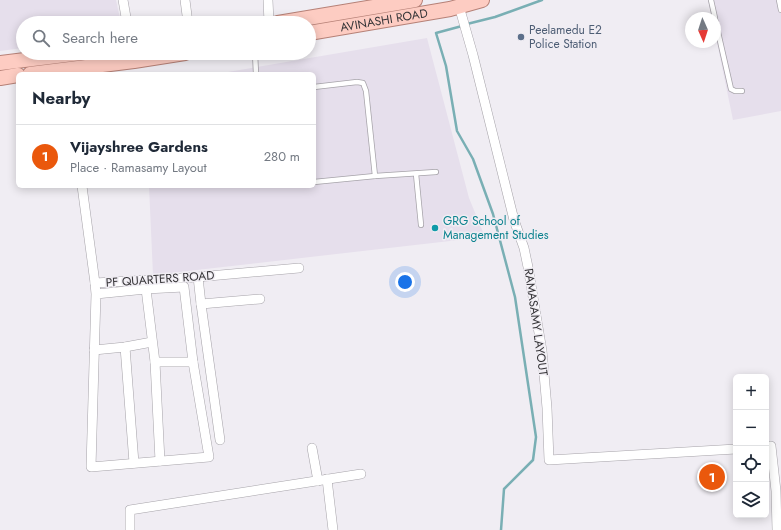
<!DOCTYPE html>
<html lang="en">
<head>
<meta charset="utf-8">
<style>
  body { margin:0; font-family:Jost,sans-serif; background:#f6f6f7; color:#1f2937 }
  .controls { position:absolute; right:12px; bottom:12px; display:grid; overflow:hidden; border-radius:6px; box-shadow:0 2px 10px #0003 }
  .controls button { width:36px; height:36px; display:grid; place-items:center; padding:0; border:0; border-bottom:1px solid #e0e1e3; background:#fff; color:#1f2937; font:20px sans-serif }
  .compass { position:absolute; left:685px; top:12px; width:36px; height:36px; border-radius:50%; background:#fff; box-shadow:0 2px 10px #0003; rotate:177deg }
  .you { position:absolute; left:405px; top:282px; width:14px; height:14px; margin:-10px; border:3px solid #fff; border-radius:50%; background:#1a73e8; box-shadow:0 0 0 6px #1a73e833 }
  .badge { display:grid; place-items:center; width:26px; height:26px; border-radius:50%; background:#ea580c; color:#fff; font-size:13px; font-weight:700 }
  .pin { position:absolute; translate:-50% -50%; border:2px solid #fff; box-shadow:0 1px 4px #0006 }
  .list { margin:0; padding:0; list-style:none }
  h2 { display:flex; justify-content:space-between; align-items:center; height:52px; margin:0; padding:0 16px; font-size:17px }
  h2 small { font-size:13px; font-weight:400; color:#747a83 }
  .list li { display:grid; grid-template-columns:26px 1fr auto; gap:12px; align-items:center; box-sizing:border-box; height:64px; padding:0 16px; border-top:1px solid #e0e1e3 }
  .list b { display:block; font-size:15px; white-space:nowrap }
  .list p { margin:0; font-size:13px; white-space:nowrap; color:#747a83 }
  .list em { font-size:13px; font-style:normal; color:#747a83 }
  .icon { flex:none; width:22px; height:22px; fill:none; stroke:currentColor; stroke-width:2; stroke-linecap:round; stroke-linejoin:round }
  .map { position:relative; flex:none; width:781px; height:530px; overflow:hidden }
  .search { position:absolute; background:#fff; box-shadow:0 2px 10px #0003; left:16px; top:16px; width:300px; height:44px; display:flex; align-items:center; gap:10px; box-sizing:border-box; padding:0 14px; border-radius:22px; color:#747a83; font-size:15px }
  .panel { position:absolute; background:#fff; box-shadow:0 2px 10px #0003; left:16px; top:72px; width:300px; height:116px; border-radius:6px }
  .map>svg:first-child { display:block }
  .built { fill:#e6dfec }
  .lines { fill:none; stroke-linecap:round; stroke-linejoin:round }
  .stream { stroke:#79afb4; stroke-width:2.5 }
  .service-casing { stroke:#a6a3a9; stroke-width:6 }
  .minor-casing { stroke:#a6a3a9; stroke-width:10 }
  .primary-casing { stroke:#b68177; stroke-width:16 }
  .service { stroke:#fff; stroke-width:4.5 }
  .minor { stroke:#fff; stroke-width:9 }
  .primary { stroke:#fdccc2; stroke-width:14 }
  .service-dot { fill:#5c6f8a; stroke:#f0edf3; stroke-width:1.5 }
  .culture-dot { fill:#0f9aa8; stroke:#f0edf3; stroke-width:1.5 }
  .labels { text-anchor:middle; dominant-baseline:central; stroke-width:3; stroke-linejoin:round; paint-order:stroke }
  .street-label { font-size:12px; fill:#353437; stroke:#f0edf3 }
  .service-label { font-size:12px; fill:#4e5e75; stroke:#f0edf3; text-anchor:start }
  .culture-label { font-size:12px; fill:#0d838f; stroke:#f0edf3; text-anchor:start }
</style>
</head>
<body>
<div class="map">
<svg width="781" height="530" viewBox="0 0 781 530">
  <rect width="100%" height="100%" fill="#f0edf3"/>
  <!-- built -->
  <g class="built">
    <polygon points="0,0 116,0 121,23 23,23 23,48 0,51"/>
    <polygon points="708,0 781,0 781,111 733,120 715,33 715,18 712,18"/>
    <polygon points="427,38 469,198 485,237 153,275 149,186 314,186 314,74 216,74"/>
  </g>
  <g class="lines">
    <!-- stream -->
    <g class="stream">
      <polyline points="467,24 495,17 542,0"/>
      <polyline points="462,26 436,33 446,66 457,131 473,159 493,214 515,297 536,437 533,460 504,489 501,530"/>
    </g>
    <defs>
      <g id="service">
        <polyline points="711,0 715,18"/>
        <polyline points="779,0 781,10"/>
        <polyline points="715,19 731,89 735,91 742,91"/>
        <polyline points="255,53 256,74"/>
        <polyline points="314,87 357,82 363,83 366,91 375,176"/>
        <polyline points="416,174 421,225"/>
        <polyline points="314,182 375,176 436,172"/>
      </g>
      <g id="minor">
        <polyline points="123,0 127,23"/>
        <polyline points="185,0 188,23"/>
        <polyline points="268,0 269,23"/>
        <polyline points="459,6 473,55 514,220 524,248 528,267 542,351 547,408 549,460 736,449"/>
        <polyline points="82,186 95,283 198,277 299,268"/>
        <polyline points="198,277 201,304 220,440"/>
        <polyline points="95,283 96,294 91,467 209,457 193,362 184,287 146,289 96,294"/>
        <polyline points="146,289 155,362 160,461"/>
        <polyline points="201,304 260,299"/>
        <polyline points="125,347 134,463"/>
        <polyline points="94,350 125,347 152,342"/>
        <polyline points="155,362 193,362"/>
        <polyline points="766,447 771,446 776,491 777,530"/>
        <polyline points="312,448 318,481"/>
        <polyline points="327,479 333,530"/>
        <polyline points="130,530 130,510 361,474"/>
      </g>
      <g id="primary">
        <polyline points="278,23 415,0"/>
        <path id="s1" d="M309 33 450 9 482 0"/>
        <polyline points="0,63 81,53"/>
        <polyline points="30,74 134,61 185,53"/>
        <polyline points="0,78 18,75"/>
      </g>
    </defs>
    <!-- service casing -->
    <use href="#service" class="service-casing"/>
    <!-- minor casing -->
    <use href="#minor" class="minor-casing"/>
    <!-- primary casing -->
    <use href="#primary" class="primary-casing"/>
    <!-- service -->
    <use href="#service" class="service"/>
    <!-- minor -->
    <use href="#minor" class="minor"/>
    <!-- primary -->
    <use href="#primary" class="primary"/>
  </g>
  <!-- markers -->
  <circle class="service-dot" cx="521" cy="37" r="4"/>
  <circle class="culture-dot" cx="435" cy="228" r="4"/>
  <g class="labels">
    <!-- street labels -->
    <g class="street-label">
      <text stroke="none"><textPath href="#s1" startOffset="76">AVINASHI ROAD</textPath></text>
      <text transform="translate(160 279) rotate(-4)">PF QUARTERS ROAD</text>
      <text transform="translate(536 322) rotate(82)">RAMASAMY LAYOUT</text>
    </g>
    <!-- service labels -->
    <g class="service-label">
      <text x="529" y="30">Peelamedu E2<tspan x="529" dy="14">Police Station</tspan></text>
    </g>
    <!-- culture labels -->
    <g class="culture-label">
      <text x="443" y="221">GRG School of<tspan x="443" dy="14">Management Studies</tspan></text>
    </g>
  </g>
</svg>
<div class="controls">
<button>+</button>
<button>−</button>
<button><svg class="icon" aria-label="locate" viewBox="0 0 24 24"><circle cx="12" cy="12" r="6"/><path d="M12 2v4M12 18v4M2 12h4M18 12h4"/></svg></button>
<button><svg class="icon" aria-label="layers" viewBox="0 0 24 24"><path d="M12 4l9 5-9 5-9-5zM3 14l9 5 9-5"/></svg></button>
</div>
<svg class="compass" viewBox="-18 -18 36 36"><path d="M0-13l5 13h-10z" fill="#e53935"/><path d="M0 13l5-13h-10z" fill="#747a83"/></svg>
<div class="you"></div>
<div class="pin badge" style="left:712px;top:477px">1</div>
<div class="search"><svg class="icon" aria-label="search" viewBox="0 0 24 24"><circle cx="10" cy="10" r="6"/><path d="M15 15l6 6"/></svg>Search here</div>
<section class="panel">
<h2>Nearby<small></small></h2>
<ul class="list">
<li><span class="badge">1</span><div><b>Vijayshree Gardens</b><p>Place · Ramasamy Layout</p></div><em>280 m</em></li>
</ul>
</section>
</div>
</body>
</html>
